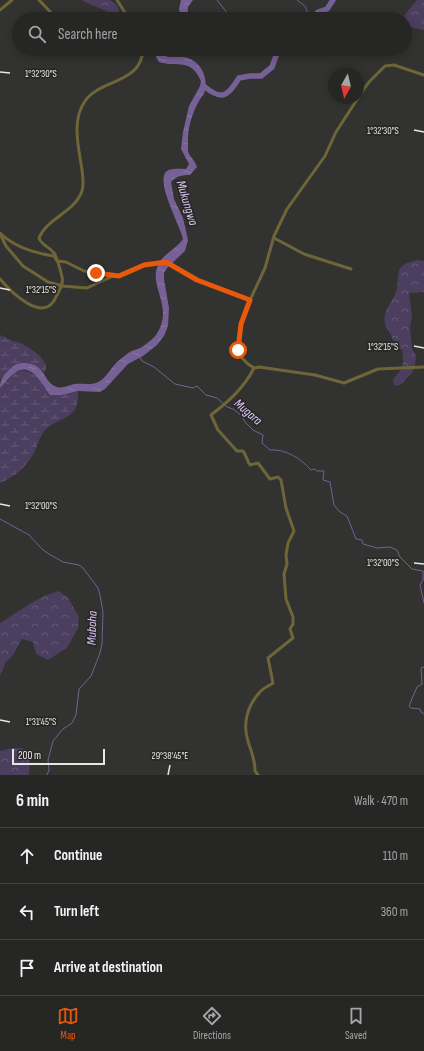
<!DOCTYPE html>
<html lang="en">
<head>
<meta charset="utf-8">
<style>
  body { margin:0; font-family:"Sofia Sans Condensed",sans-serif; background:#323231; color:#f1f3f6 }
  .compass { position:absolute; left:328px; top:68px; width:36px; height:36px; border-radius:50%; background:#262624; box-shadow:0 2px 10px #0003; rotate:188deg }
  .scale { position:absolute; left:12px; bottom:10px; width:93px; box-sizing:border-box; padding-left:4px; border:2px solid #e6e6e5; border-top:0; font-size:11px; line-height:14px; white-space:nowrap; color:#e6e6e5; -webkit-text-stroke:3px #282826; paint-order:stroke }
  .stop { position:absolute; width:12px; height:12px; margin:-9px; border:3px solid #ea580c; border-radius:50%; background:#fff }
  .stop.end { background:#ea580c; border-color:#fff; box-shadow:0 1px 4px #0008 }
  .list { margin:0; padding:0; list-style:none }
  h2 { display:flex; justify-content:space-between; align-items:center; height:52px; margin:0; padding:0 16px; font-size:17px }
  h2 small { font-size:13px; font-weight:400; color:#a4a5a6 }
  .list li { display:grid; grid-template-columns:26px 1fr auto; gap:12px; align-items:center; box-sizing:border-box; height:56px; padding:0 16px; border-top:1px solid #424341 }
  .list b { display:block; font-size:15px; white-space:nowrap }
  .list em { font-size:13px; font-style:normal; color:#a4a5a6 }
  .icon { flex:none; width:22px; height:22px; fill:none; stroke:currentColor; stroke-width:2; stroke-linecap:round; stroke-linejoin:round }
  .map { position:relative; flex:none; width:424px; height:775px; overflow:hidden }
  .search { position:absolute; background:#262624; box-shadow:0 2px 10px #0003; left:12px; right:12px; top:12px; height:44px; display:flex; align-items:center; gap:10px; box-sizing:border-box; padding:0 14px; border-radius:22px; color:#a4a5a6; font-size:15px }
  .sheet { height:220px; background:#262624 }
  nav { display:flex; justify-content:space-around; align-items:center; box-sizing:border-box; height:56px; border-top:1px solid #424341; background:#262624; font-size:11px; color:#a4a5a6 }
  nav a { display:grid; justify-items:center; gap:2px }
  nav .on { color:#ea580c }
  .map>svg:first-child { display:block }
  .forest { fill:url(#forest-crowns) }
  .wetland { fill:url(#wetland-marsh) }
  .water { fill:url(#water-ripples) }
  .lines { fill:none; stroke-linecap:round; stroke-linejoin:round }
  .stream { stroke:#766095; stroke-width:1 }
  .river { stroke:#766095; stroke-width:5.5 }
  .street { stroke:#6e6638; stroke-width:3 }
  .route { stroke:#ea580c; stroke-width:5 }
  .ticks { fill:none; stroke:#e6e6e5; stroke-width:1.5 }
  .labels { text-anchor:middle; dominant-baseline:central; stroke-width:3.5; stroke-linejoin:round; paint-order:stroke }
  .water-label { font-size:13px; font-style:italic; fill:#d8c5f5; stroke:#282826 }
  .ticks-label { font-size:10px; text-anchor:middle; fill:#e6e6e5; stroke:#282826; stroke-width:3.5; stroke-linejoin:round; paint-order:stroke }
</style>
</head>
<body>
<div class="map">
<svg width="424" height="775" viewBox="0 0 424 775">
  <defs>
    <pattern id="forest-crowns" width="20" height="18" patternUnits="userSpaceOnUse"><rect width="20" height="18" fill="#4b3e5e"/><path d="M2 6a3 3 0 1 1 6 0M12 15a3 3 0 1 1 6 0" fill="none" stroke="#655a75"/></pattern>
    <pattern id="wetland-marsh" width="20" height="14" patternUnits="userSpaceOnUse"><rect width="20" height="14" fill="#4b3e5e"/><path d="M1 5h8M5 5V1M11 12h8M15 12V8" fill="none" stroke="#655a75"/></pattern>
    <pattern id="water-ripples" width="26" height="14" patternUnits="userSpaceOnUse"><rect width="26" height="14" fill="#766095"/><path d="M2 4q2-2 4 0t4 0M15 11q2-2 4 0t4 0" fill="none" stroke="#8a77a4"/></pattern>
  </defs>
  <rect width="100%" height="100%" fill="#323230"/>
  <!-- forest -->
  <g class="forest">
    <path d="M82 0H110L117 5 120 13 119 17C107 10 94 7 82 0Z"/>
    <polygon points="417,0 424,0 424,30 409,27 404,16"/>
    <path d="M417 260 424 261V292L409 293 412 315 410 327 412 348 416 356 415 366 412 373 400 385 394 386 393 379C404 368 404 365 402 350 393 344 395 345 391 335 390 332 386 328 385 324 382 311 392 303 396 292 401 273 392 266 417 260Z"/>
    <path d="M59 591 68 598 79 617 78 628 67 648 48 660 36 654 33 642 22 639 13 655 6 662 0 676V623C20 611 36 597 59 591Z"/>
    <polygon points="12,748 22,748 30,756 29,775 0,775 0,751"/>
  </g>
  <!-- wetland -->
  <g class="wetland">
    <path d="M0 335 13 341 21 343 31 349 40 356 46 365 45 373C35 362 28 362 15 368 9 372 4 374 0 380Z"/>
    <path d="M21 370C32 371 41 378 46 389L72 392 78 391C80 424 55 415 43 433 39 439 37 446 34 453 26 467 15 477 0 483V388L16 372Z"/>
  </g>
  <!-- water -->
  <g class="water">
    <polygon points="181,0 193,0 188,7 187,19 181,19 179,9"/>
    <path d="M158 49H166L165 51 167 57C174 58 181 56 188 58 201 62 208 78 205 90 205 94 201 97 199 101 193 112 188 126 188 139 188 142 188 148 188 151 189 156 195 160 197 167L190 175C182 175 176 176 171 182L174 199 183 218 188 240 185 251 167 268 164 273V279L169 308 168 326 164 336 157 345 143 356 128 364 105 389 100 392 78 391 61 395H50C43 385 31 362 16 372 10 376 5 383 0 388 0 378 4 375 11 368 15 364 19 363 25 363 47 364 42 382 57 387 63 389 69 385 74 384 81 383 89 385 96 383 105 380 110 369 117 362 120 359 123 357 126 355 131 350 137 350 142 347 146 344 153 339 156 335 175 307 148 287 158 265 163 254 176 249 183 239 181 227 154 180 167 171 172 168 180 169 186 169L189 164 181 149 183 132 189 106 200 86 201 81C190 57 178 68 159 62L156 57Z"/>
  </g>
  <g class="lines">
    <!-- stream -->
    <g class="stream">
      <polyline points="217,0 232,19"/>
      <path d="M285 19C292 14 300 19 307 15 308 6 303 5 297 0"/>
      <polyline points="276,49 277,50 277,53"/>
      <path d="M139 356 142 361 154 367 175 384 193 388 197 386 206 395 217 398 227 407 233 409 241 415 245 422 253 430 263 435 262 443 270 450C286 449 300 458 311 470L315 469 317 471H324L323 480 330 482 334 505 340 512 347 516 356 539 362 540 363 544 377 548 390 547 397 550 400 557 412 569 423 571V580L420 585 424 603"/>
      <polyline points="0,519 29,535 43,550 49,554 63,562 79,565 83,568 98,588 100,595 103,612 102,644 100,653 91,676 79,689 76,715 72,723 63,729 53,741 48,760 49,770 47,775"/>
      <polyline points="424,667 421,668 422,684 417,687 409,706 411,708 420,709 421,712 424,714"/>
    </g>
    <!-- river -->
    <g class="river">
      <polyline points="312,19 318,12 327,9 333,0"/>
      <path d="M205 87C222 101 228 96 239 78L250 76H261L272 67 277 53 280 49"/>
    </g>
    <!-- street -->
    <g class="street">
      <polyline points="39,0 57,19"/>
      <polyline points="117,0 129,19"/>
      <polyline points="0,10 12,0"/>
      <polyline points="358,97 369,82 385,66 394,65 424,75"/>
      <path d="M0 233C14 247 34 253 54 256L57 261 66 262 84 271 117 276 144 265 165 262 197 280 250 300"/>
      <polyline points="1,236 6,246 23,266 48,282 62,286 87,288 113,276"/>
      <polyline points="274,238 304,254 351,269"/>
      <path d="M0 279C11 292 44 325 56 297 59 291 64 284 62 277 61 272 57 257 54 253 50 247 42 246 39 238 47 218 75 212 82 191 84 184 83 177 82 170 79 148 71 121 85 101 100 79 142 84 143 49"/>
      <polyline points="254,368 259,367 315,375 344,383 378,369 424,367"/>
      <path d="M258 775 255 771C255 758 251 752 248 741 242 723 248 705 260 692 263 688 269 686 273 683L268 658 293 638 290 629 293 624V617L286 599 284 574 287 564 286 555 288 543 294 531 286 508 281 480 278 477 270 479 258 463 250 465C247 460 246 455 243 451H237L218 430 211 415C228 402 244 388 254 368L248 364 239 355 238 342 241 324 250 300 265 268 274 236 287 209 325 156 336 132 358 98"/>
    </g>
  </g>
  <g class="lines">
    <!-- route -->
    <polyline class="route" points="96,273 119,276 144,265 166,262 197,280 250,300 241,324 238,350"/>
  </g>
  <!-- ticks -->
  <path class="ticks" d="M0 72 10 73M414 130 424 132M0 288 10 290M414 346 424 348M0 504 10 506M414 563 424 564M0 720 10 722M168 775 170 765"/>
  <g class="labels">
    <!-- water labels -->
    <g class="water-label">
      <text transform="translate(187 203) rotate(73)">Mukungwa</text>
      <text transform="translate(248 412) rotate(41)">Mugara</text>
      <text transform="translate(92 628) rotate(-88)">Muboha</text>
    </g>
  </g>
  <g class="ticks-label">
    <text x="41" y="77">1°32'30"S</text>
    <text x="383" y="134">1°32'30"S</text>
    <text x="41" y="293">1°32'15"S</text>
    <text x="383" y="350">1°32'15"S</text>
    <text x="41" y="509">1°32'00"S</text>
    <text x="383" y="566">1°32'00"S</text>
    <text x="41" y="725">1°31'45"S</text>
    <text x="170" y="759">29°38'45"E</text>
  </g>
</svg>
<svg class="compass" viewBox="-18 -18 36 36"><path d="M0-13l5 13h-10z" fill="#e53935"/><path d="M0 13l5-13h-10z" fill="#a4a5a6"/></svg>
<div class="scale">200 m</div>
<div class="stop" style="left:238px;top:350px"></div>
<div class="stop end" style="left:96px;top:273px"></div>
<div class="search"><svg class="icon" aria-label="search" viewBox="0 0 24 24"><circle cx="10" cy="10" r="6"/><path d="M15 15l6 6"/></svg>Search here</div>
</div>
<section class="sheet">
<h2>6 min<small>Walk · 470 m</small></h2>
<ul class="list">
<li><svg class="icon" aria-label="ahead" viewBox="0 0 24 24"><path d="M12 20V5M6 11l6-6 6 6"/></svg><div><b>Continue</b></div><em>110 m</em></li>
<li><svg class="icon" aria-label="left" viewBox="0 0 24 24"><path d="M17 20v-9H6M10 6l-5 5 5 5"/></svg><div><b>Turn left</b></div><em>360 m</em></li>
<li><svg class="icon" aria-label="arrive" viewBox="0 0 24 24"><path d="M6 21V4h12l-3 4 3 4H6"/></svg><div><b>Arrive at destination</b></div></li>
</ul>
</section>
<nav>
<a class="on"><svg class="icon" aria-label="map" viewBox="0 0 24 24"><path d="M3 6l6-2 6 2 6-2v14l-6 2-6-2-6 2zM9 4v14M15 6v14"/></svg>Map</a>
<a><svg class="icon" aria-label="directions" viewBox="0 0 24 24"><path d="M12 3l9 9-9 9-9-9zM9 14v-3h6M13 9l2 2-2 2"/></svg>Directions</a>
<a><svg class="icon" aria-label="saved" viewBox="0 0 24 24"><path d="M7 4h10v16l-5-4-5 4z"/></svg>Saved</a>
</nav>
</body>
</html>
